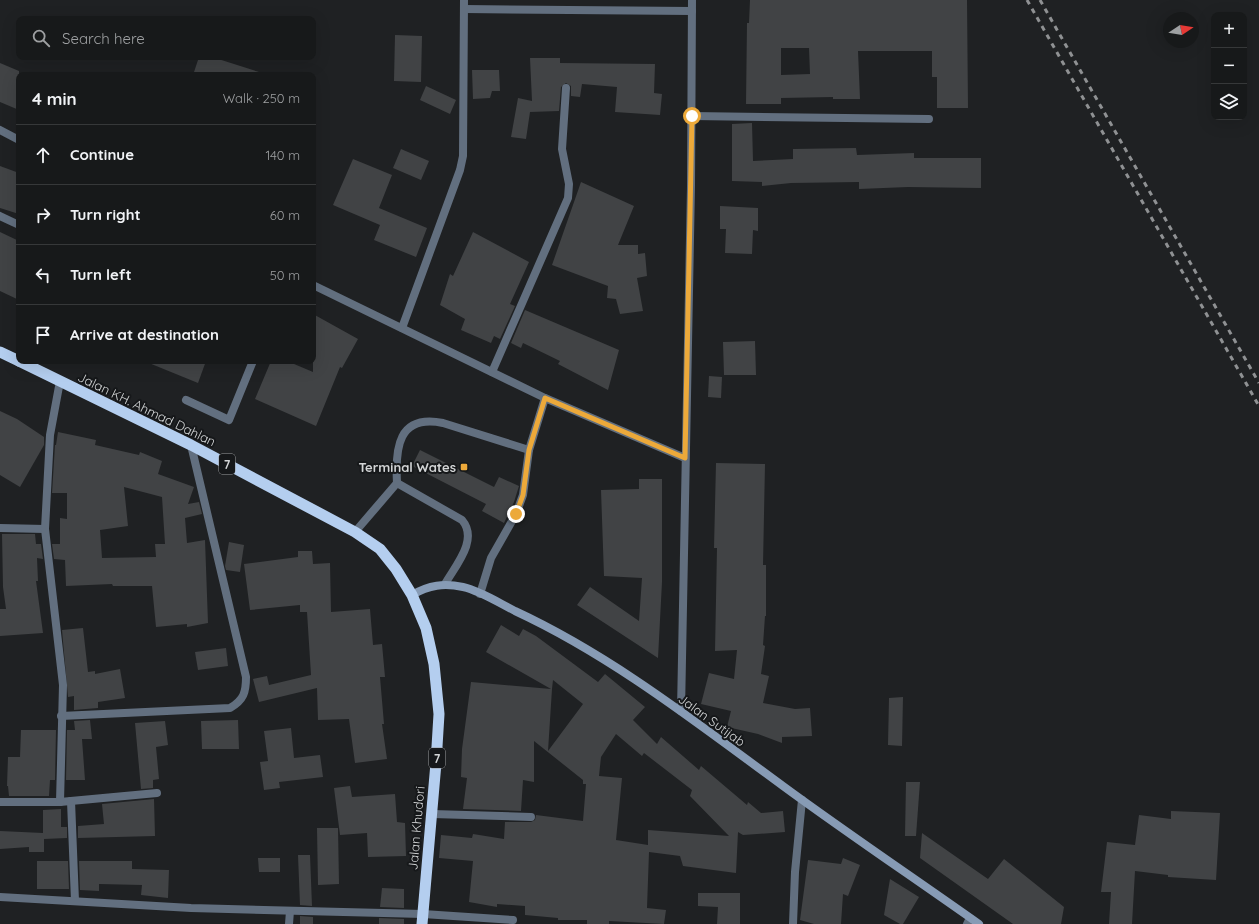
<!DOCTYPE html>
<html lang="en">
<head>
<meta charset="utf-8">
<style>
  body { margin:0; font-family:Quicksand,sans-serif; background:#242627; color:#f1f3f6 }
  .controls { position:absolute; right:12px; top:12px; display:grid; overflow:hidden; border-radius:8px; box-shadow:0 4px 16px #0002 }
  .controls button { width:36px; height:36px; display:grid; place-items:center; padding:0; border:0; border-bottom:1px solid #363839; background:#17191a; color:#f1f3f6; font:20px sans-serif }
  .compass { position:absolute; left:1163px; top:12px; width:36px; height:36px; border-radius:50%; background:#17191a; box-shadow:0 4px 16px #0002; rotate:78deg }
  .stop { position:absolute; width:12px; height:12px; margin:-9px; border:3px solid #eca93a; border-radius:50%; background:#fff }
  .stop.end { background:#eca93a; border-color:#fff; box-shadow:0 1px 4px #0008 }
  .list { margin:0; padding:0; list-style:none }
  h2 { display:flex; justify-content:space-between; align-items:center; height:52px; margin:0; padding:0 16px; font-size:17px }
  h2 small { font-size:13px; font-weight:400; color:#9ea0a2 }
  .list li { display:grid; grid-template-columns:26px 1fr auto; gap:12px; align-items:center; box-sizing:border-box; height:60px; padding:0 16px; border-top:1px solid #363839 }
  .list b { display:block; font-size:15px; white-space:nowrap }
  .list em { font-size:13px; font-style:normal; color:#9ea0a2 }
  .icon { flex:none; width:22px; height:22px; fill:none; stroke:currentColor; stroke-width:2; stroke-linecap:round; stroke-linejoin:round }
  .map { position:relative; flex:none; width:1259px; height:924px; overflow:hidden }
  .search { position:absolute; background:#17191a; box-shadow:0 4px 16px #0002; left:16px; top:16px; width:300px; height:44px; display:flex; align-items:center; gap:10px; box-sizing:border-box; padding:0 14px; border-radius:8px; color:#9ea0a2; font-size:15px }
  .panel { position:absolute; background:#17191a; box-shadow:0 4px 16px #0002; left:16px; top:72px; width:300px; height:292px; border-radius:8px }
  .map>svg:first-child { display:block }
  .building { fill:#414345; fill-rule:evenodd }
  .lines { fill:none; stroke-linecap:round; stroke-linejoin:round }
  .service { stroke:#626f7f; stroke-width:8 }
  .minor { stroke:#626f7f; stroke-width:8 }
  .tertiary { stroke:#626f7f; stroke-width:8 }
  .secondary { stroke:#879bb5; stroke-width:8 }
  .trunk { stroke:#b4ceef; stroke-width:11 }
  .rail { stroke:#8f9193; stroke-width:3; stroke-dasharray:5 5; stroke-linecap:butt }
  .route { stroke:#eca93a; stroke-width:5 }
  .poi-dot { fill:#eca93a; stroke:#16181a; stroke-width:1.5 }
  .labels { text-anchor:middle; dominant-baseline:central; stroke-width:4; stroke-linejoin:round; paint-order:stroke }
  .shield { fill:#16181a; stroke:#9a9c9e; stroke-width:1 }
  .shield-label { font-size:12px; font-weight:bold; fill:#d3d5d6 }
  .street-label { font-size:13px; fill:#d3d5d6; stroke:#16181a }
  .poi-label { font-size:13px; font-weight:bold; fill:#d3d5d6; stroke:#16181a; text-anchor:end }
</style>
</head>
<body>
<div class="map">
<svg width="1259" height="924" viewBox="0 0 1259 924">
  <rect width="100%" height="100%" fill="#1f2123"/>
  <!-- building -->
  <g class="building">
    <path d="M750 0H967L968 108H937V77H932V51H858L860 99H833V97L781 98V104H746L747 23H749ZM781 48H809L810 74 781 75Z"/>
    <polygon points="395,35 422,36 421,82 394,81"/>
    <polygon points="199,57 212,57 259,72 259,75 193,75"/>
    <polygon points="530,58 560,58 560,63 655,64 654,93 662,94 660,115 615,112 617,87 582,84 580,97 571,96 571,86 566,83 561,87 559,111 530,112 526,139 511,137 518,98 532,101"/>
    <polygon points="0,63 19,71 19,110 0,102"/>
    <polygon points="472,70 499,70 500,91 492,91 490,98 473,99"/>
    <polygon points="426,86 456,100 450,114 420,100"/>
    <polygon points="752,123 753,161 793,159 793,149 856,148 857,155 914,153 914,158 981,158 981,188 908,187 859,189 859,182 791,183 762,186 762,182 732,181 732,124"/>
    <polygon points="401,149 429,161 421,180 393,168"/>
    <polygon points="353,159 392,175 379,208 427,228 416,257 374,240 380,225 333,205"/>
    <polygon points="0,166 19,173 19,214 0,208"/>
    <polygon points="581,182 634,206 618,245 638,245 638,254 645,253 647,276 637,278 643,311 620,314 616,299 607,298 608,286 552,265"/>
    <polygon points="720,206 758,208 758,231 753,230 752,254 725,253 726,229 720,229"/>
    <polygon points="0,232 19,241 19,300 0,291"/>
    <polygon points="473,232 529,262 510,304 515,306 500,339 494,336 491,343 461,330 465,319 440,305 450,274 453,276"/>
    <polygon points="525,310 619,350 608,390 558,364 560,361 523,343 521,348 511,343"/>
    <polygon points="313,314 358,339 342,368 340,367 316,426 255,399 271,361 287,361 313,372"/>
    <polygon points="755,341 756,375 724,375 723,342"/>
    <polygon points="144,361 206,361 198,383"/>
    <polygon points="709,376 722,377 721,398 708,397"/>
    <polygon points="0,411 17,419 44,437 44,445 20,487 0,475"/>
    <path d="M58 432 96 440 95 445 139 455 140 452 162 461 158 474 194 487 188 504 199 502 202 514 185 518 187 543 205 540 208 623 187 627V624L156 627 152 586H113L112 584 66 586 65 560 54 559 52 544H60V518L67 519V493H52L55 445H56ZM124 487 162 497 165 544H155L156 557 102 558 100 530 128 526Z"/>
    <polygon points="420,450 494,487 499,477 519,486 514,502 504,523 482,511 486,504 412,466"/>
    <polygon points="716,463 765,464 763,565 766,565 766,616 765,616 763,645 765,646 761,674 769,676 763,703 795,709 810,708 812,736 782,737 782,743 758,734 727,727 731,711 701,704 709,673 734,679 737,650 715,651 717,548 714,548"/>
    <polygon points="639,479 662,479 662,582 658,658 577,605 590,587 639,621 642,578 604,576 601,490 639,489"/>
    <polygon points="2,534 35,534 36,544 41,544 43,559 37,558 38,581 36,581 43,633 0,636 0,609 6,609 3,587"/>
    <polygon points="229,542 244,545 240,572 226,570 225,566"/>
    <polygon points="298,551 312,551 313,564 330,563 331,612 370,609 373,645 382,644 385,677 380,677 384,724 382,724 387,759 355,763 349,719 318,720 317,688 259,702 253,679 267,676 269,685 311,675 307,612 300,612 300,605 250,610 244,564 298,557"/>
    <path d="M501 625 519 636 523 629 536 636 598 682 605 674 645 707 633 720 657 744 661 737 699 770 701 766 747 805 748 802 761 813 783 811 785 832 743 835 738 832 736 873 683 866 680 856 649 852 647 908 666 910 664 924 609 921V924H587V920H558V918L525 915V906L497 904V907L469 902 473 861 439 858 441 835 472 838 473 834 504 839 505 822H531L535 820 536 815 583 821 586 784H583V780L534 741V782L523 780 521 811 463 809 467 778 461 777 462 749 471 682 551 689 486 652ZM553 680 583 704 548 751 552 689ZM616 734 642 756 644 753 692 790 690 796 729 836 648 830V845L616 840 622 778 599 776 601 757Z"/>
    <polygon points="83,628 88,672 95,671 95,674 120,669 125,698 98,702 98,708 74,710 74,696 68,697 62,630"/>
    <polygon points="226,648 228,666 198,670 195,652"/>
    <polygon points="903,697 902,746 888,745 889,698"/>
    <polygon points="90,720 92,739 82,739 85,780 66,780 67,730 75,730 74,721"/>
    <polygon points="238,720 239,749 202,749 201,721"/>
    <polygon points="165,721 168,745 156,747 159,779 153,780 153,788 141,789 135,723"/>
    <polygon points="291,728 294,758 320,755 323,777 279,782 280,788 264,790 260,762 268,761 264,731"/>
    <polygon points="21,730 56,730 55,780 50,780 49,796 9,796 8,786 7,786 8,757 20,757"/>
    <polygon points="906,782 920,782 916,836 905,836"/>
    <polygon points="350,786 352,797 395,794 397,822 405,823 406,856 368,857 367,833 340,835 334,788"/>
    <polygon points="154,799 155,836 78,838 78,826 104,824 102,804"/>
    <polygon points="61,809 61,827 67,827 67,838 44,839 44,852 29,852 29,847 0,849 0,831 43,833 43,810"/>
    <polygon points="1171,811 1220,813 1216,880 1168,877 1168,875 1135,871 1132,924 1109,924 1111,892 1101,892 1107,842 1135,845 1139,815 1171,819"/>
    <polygon points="317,828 338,828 339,884 318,885"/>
    <polygon points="922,833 988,879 1004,859 1064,907 1061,924 1013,924 920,858"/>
    <polygon points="298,855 310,855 312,906 300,905"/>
    <polygon points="258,858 280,858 280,872 259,872"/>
    <polygon points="843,858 860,865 848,896 843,894 841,924 814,924 800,920 808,860 841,864"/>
    <polygon points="37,861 68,861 69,889 37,889"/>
    <polygon points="79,861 132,861 132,869 169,870 168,898 141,895 142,885 99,884 99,891 80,890"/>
    <polygon points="890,879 919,897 903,924 900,924 884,915"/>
    <polygon points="382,888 404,889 404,908 380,907"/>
    <polygon points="698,893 740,893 740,924 717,924 718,907 698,906"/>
    <polygon points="300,916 313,917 313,924 300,924"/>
    <polygon points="379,918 404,919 404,924 379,924"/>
  </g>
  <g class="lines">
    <!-- service -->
    <g class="service">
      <polyline points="692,116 929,119"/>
      <polyline points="492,372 568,198 569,184 562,149 566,88"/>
      <polyline points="186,400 229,420 253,361"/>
      <path d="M397 483 462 520C479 540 455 566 445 584"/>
      <path d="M355 532 397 483C395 448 398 414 443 423L529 450"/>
      <polyline points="480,594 491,558 516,514 523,495 529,450 545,398"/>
    </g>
    <!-- minor -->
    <g class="minor">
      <polyline points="464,9 692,11"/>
      <polyline points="0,130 19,140"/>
      <polyline points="0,216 19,225"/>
      <polyline points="313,285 545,398 685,458"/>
      <polyline points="402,328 460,170 463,156 464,0"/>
      <polyline points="0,528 45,529"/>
      <path d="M61 716 230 708C244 700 246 692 246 677L191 445"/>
      <polyline points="71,801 75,901"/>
      <polyline points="0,802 60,802 157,793"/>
      <polyline points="60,802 63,685 45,529 50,435 60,381"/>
      <polyline points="432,814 531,817"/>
      <polyline points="0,897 191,908 423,914 513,920"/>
      <polyline points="289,924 290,911"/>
      <polyline points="793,924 795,872 802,800"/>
      <polyline points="967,924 970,918"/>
    </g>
    <!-- tertiary -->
    <polyline class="tertiary" points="681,711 691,186 692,0"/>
    <!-- secondary -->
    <path class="secondary" d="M412 595C429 585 444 583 463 587 481 591 499 603 515 611 612 656 697 723 783 786 847 833 914 878 979 924"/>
    <!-- trunk -->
    <g class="trunk">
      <polyline points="0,352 19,361"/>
      <polyline points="19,361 191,445 355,532 380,549 396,569 412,595 426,628 434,664 439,714 436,763 422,924"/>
    </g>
    <!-- rail -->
    <g class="rail">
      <polyline points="1027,0 1259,406"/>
      <polyline points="1040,0 1259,383"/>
    </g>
  </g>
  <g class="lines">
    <!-- route -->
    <polyline class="route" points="516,514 523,495 529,450 545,398 685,458 692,116"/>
  </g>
  <!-- markers -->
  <rect class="poi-dot" x="460" y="463" width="8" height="8" rx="2"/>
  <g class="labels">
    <!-- shield labels -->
    <g class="shield">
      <rect x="219" y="454" width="16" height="20" rx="3"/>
      <rect x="429" y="748" width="16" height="20" rx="3"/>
    </g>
    <g class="shield-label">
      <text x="227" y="464">7</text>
      <text x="437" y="758">7</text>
    </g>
    <!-- street labels -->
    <g class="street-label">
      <text transform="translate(147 409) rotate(26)">Jalan KH. Ahmad Dahlan</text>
      <text transform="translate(712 720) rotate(36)">Jalan Sutijab</text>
      <text transform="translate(416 828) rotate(-85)">Jalan Khudori</text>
    </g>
    <!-- poi labels -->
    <g class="poi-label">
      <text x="456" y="467">Terminal Wates</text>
    </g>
  </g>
</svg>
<div class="controls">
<button>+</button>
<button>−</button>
<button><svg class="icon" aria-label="layers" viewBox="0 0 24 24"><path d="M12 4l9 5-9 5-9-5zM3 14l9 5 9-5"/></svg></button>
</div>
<svg class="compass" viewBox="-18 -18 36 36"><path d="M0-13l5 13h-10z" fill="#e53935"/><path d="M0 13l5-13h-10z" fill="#9ea0a2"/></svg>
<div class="stop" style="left:692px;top:116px"></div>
<div class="stop end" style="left:516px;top:514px"></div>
<div class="search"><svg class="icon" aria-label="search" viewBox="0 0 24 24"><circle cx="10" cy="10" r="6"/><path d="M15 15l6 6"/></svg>Search here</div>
<section class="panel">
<h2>4 min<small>Walk · 250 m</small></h2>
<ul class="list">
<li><svg class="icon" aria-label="ahead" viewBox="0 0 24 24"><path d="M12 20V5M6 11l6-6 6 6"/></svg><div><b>Continue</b></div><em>140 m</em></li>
<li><svg class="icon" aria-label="right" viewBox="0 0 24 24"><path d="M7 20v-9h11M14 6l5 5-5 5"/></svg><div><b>Turn right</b></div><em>60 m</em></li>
<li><svg class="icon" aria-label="left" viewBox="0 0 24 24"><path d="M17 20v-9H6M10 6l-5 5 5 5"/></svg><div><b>Turn left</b></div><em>50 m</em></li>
<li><svg class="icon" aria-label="arrive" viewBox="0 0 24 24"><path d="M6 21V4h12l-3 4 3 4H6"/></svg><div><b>Arrive at destination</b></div></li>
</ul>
</section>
</div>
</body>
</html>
